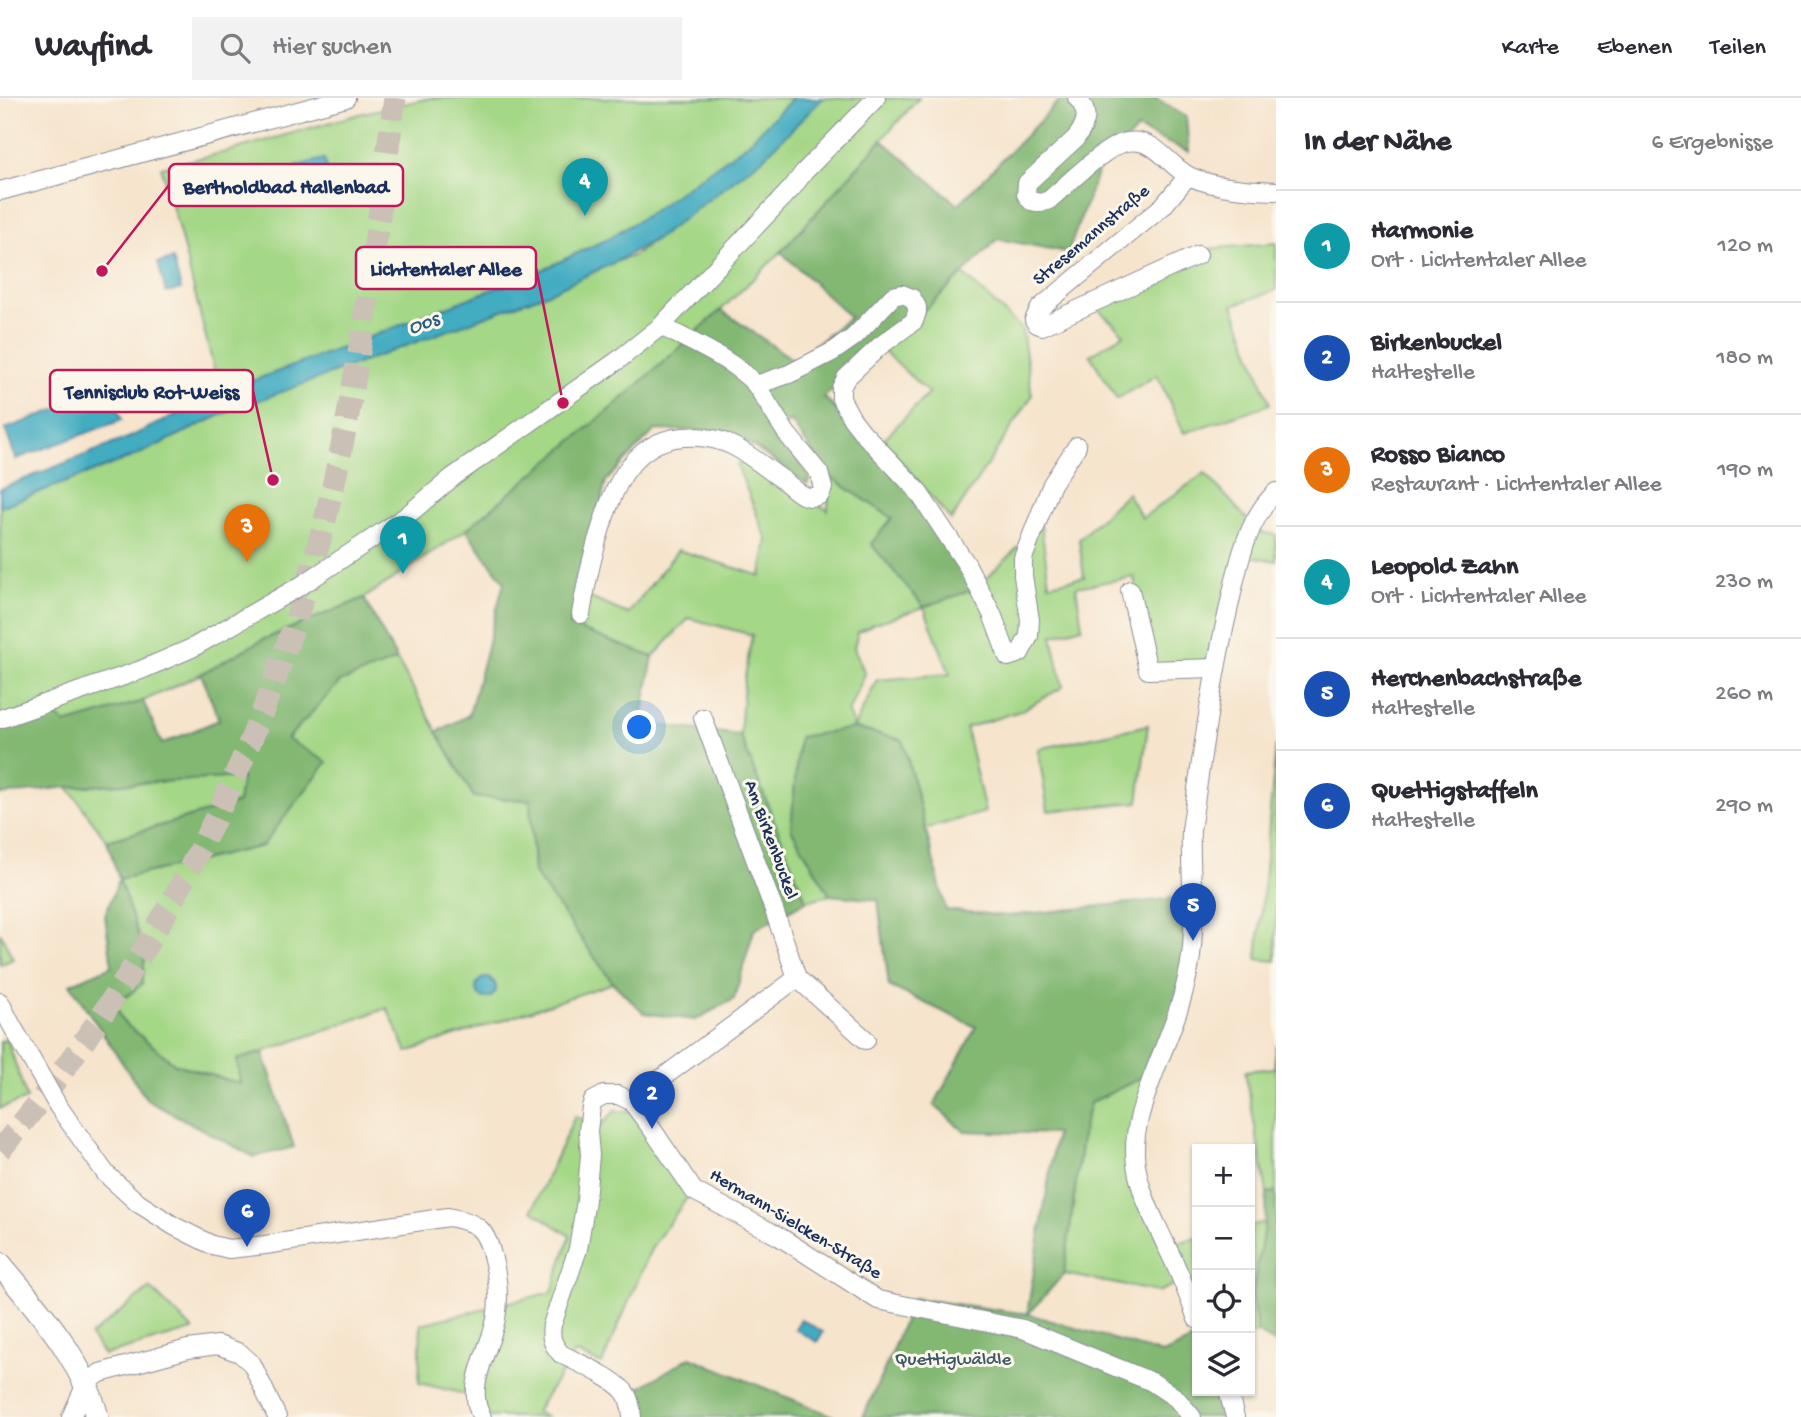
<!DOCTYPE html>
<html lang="de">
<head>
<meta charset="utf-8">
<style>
  body { margin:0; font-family:"Gochi Hand",sans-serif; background:#f2f2f3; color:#2b2b33 }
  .controls { position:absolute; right:21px; bottom:21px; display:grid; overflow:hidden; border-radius:0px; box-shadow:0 2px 5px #0004 }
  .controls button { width:63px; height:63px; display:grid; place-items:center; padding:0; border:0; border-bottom:2px solid #e1e1e2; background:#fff; color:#2b2b33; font:35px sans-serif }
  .you { position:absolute; left:640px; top:630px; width:24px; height:24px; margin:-18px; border:5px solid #fff; border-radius:50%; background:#1a73e8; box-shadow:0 0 0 10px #1a73e833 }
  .badge { display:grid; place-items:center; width:46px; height:46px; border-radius:50%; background:#2563eb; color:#fff; font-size:23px; font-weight:700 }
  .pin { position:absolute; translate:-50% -58px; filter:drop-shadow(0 2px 4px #0008) }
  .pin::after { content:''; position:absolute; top:37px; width:24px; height:21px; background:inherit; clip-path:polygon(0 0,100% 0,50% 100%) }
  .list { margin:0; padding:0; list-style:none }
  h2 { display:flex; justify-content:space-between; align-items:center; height:91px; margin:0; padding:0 28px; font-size:30px }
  h2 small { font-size:23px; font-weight:400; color:#7c7c81 }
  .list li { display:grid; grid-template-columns:46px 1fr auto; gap:21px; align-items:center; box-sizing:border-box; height:112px; padding:0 28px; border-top:2px solid #e1e1e2 }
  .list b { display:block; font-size:26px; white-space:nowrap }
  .list p { margin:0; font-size:23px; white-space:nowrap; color:#7c7c81 }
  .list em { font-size:23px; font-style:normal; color:#7c7c81 }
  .icon { flex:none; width:38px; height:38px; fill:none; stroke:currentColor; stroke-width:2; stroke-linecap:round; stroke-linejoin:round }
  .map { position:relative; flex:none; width:1276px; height:1319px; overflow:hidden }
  header { display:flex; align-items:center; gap:42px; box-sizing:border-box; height:98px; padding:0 35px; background:#fff; border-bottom:2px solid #e1e1e2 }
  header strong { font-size:33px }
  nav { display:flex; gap:38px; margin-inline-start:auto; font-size:24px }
  .search { width:490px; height:63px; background:#f2f2f3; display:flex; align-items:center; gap:18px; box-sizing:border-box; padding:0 24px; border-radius:0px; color:#7c7c81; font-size:26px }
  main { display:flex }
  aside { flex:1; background:#fff }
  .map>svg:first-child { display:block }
  .green { fill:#a4d786; stroke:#608372; stroke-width:2; fill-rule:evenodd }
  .forest { fill:#83b873; stroke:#4f7468; stroke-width:2 }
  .water { fill:#42acc1; stroke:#2e6e90; stroke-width:2 }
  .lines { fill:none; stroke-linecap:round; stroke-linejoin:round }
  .major-tunnel { stroke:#cac0b6; stroke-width:23; stroke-dasharray:23 11; stroke-linecap:butt }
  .minor-casing { stroke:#888a95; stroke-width:20 }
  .major-casing { stroke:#888a95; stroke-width:25 }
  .minor { stroke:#fff; stroke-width:18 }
  .major { stroke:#fff; stroke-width:23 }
  .labels { text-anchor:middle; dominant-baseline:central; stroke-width:6; stroke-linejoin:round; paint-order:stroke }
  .street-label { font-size:19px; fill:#1b2f5e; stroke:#fbf7ec }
  .park-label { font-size:19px; fill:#3d5968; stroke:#fbf7ec }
  .water-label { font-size:21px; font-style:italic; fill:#295b81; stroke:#fbf7ec }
  .leader { fill:none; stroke:#c2185b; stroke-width:2.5 }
  .callout-dot { fill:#c2185b; stroke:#fbf7ec; stroke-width:2.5 }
  .callout { fill:#fbf7ec; stroke:#c2185b; stroke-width:2.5 }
  .callout-label { font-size:21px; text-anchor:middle; font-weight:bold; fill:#1b2f5e }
</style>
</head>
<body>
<header>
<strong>Wayfind</strong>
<div class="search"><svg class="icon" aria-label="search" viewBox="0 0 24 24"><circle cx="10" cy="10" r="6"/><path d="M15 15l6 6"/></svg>Hier suchen</div>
<nav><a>Karte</a><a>Ebenen</a><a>Teilen</a></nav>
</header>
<main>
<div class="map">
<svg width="1276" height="1319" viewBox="0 0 1276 1319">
  <rect width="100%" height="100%" fill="#fbf7ec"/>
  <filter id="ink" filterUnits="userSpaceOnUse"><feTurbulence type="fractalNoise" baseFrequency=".0143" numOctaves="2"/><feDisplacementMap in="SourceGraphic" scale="14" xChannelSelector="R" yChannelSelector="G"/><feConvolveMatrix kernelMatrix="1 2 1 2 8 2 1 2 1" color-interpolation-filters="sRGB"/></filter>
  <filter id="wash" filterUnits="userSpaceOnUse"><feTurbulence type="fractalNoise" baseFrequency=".00686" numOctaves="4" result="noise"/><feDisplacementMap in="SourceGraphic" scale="28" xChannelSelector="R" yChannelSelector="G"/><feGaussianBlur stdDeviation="1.57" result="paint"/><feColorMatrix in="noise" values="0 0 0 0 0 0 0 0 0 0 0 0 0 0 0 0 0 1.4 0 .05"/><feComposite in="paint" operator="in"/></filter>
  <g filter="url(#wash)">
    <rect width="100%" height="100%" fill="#f6e4cc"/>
    <!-- green -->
    <g class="green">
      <polygon points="430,0 793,0 747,46 647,117 607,141 544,171 365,241 220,295 179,132 161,69 226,54 363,15"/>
      <polygon points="823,0 919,0 781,154 721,212 628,296 466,432 364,500 262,542 201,576 143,603 66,626 0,621 0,409 137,357 225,315 548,195 613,165 635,157 763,60"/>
      <polygon points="1276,145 1276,192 1233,207 1270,306 1184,335 1157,277 1117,301 1090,257 1124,236 1096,209 1207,151"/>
      <polygon points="963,176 1022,231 1032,298 951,422 883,342 929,295 881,251"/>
      <path d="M751 358 803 397 828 412 829 378 892 420 975 491 1041 427 1049 486 1084 479 1079 441 1127 395 1142 420 1205 375 1249 423 1212 568 1149 570 1134 479 1076 489 1082 529 1052 538 1063 589 1020 613 966 630 985 714 925 731 902 642 811 637 799 639 791 731 830 797 806 803 740 637 744 584 752 537 689 520 653 559 570 528 578 495 628 516 678 452 761 478 767 442 737 367ZM924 509 950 576 877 582 854 629 848 614 865 576 854 550 858 534 873 526Z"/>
      <polygon points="1255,433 1276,437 1276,463 1245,457"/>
      <polygon points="397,562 474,699 530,702 534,775 613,885 407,954 387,910 263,954 237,961 241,986 175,966 123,924 115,907 142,886 145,857 119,781 262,748 326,665 287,641 340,583"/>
      <polygon points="1148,627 1138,704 1048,713 1038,651"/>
      <polygon points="1276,647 1276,863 1257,861"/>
      <polygon points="242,679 238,705 107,743 68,689"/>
      <polygon points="0,834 13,861 0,867"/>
      <polygon points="7,941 27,1001 0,1010 0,944"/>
      <polygon points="1276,947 1276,1094 1267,1095 1245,973 1274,970"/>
      <polygon points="1155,973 1135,1059 1167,1147 1197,1140 1197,1221 1182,1183 1158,1194 1064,1176 1083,1031 1090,1004"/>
      <polygon points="615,1013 633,1013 689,1097 652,1149 602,1266 575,1255 536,1313 546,1319 490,1319 465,1296 419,1285 421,1226 552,1194 570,1138 532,1112 575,1018 599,1029"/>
      <polygon points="1265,1124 1252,1198 1258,1235 1250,1236 1250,1128"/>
      <polygon points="150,1190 193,1232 104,1257 90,1238"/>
    </g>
    <!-- forest -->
    <g class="forest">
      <path d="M1062 0H1156L1186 19 1189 54 1137 31 1098 73 1068 154 997 141C943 198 884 249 824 299L913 394 975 491 924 509 871 446 892 420 829 378 791 323 779 332 810 380 807 386 754 349 722 333 655 332 606 383 570 528 653 559 641 625 740 637 806 803 754 832 734 901 695 922 644 915 613 885 534 775 530 702 474 699 437 634 469 617 504 484 466 432 628 296 721 212 795 263 850 219 781 154 882 42 958 107Z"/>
      <polygon points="364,500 397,562 340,584 287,641 327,664 262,748 119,781 145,857 142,886 116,907 123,924 175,966 240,986 237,962 263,954 294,1049 254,1059 147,1002 70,886 112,868 105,817 119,781 107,743 238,705 242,679 68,689 0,697 0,621 43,607 66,626 143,603 162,646 219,622 201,576 262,542"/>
      <polygon points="854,630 903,642 946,812 1008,818 1194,798 1191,866 1155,973 1090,1005 1083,1031 1064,1176 1028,1216 1163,1256 1197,1240 1197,1293 1228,1293 1235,1319 863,1319 888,1263 913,1200 1027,1216 1056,1036 964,1033 934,1007 976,929 889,888 878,802 830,797 791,731 799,639"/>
      <polygon points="1276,1094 1276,1246 1258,1235 1252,1198 1265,1124 1267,1095"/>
      <polygon points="690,1259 835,1319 638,1319 638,1291"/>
    </g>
    <!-- water -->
    <g class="water">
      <polygon points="793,0 823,0 763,60 661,138 613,165 548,195 225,315 137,357 0,409 0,391 130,339 220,295 365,241 544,171 607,141 647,117 747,46"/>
      <polygon points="324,61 327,74 338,72 343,94 296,106 291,84 299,82 296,68"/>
      <polygon points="173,161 181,191 166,195 158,165"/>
      <polygon points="110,291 122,322 16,361 5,331"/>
      <circle cx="486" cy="890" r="10"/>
      <polygon points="801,1221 823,1234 817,1244 795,1231"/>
    </g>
  </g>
  <g filter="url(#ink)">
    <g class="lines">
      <!-- major-tunnel -->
      <path class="major-tunnel" d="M0 1052C158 865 275 635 331 397 362 266 376 133 395 0"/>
      <defs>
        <g id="minor">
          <path d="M1077 0C1090 14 1087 25 1076 40L1027 85 1026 96 1031 103 1041 105 1049 102C1067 87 1106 47 1127 44 1157 39 1168 69 1191 79 1217 90 1248 92 1276 93"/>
          <polyline points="1188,78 1163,108 1040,210 1034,222 1037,226 1042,228 1198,157"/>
          <polyline points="0,93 346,0"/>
          <path d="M661 228C693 245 731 260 756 287L789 276 834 253 854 239 893 198 902 196 912 200 917 209V214L914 223 880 248 846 280 841 290V301L852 321 863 335 917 392 967 467 992 516 1008 559 1020 555 1029 538 1030 522 1023 478V460L1052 386 1077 348"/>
          <polyline points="1130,492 1148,572 1216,570"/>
          <path d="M581 516C585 491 590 468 597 443 610 398 628 343 683 339 701 338 718 340 735 349 752 358 767 371 783 382 790 387 797 395 805 398 811 400 815 399 820 397L823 390 819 375 787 336 756 287"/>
          <polyline points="703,620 774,812 797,880 866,942"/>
          <polyline points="0,621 141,572 192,550 302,487 405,419 453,379 617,263 661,228 792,90 804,74 876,0"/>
          <path d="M0 904 11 926 58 1008 106 1076 138 1105 174 1128 212 1147 229 1151 265 1147 448 1119C476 1124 485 1129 492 1157 498 1179 500 1199 496 1221 490 1252 464 1289 482 1319"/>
          <polyline points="631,1003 797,880"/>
          <path d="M1197 1221C1188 1196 1178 1171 1166 1147 1153 1119 1137 1090 1135 1057 1134 1028 1144 1002 1154 975 1166 944 1180 913 1187 880 1199 831 1189 781 1191 732 1202 659 1211 585 1228 513 1237 473 1245 423 1276 394"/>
          <polyline points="1228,1293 1235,1319"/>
          <polyline points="71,1319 86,1286 100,1275 188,1251 218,1247 240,1255 252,1266 277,1319"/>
          <path d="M632 1319C631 1310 630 1300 624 1293 609 1277 580 1266 561 1256 552 1246 550 1239 552 1227L578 1151 586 1102 590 1057 588 1033 591 1009 593 1003 604 997H618L631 1003 652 1031 694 1093 780 1139 878 1202 1023 1231 1152 1284 1176 1300 1192 1319"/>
        </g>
        <path id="major" d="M0 1166C39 1213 81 1258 97 1319"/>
      </defs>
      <!-- minor casing -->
      <use href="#minor" class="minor-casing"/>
      <!-- major casing -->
      <use href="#major" class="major-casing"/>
      <!-- minor -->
      <use href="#minor" class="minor"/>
      <!-- major -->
      <use href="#major" class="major"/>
    </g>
  </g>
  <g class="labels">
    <!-- street labels -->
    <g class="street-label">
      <text transform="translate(1092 138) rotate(-40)">Stresemannstraße</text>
      <text transform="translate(770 742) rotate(70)">Am Birkenbuckel</text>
      <text transform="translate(795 1127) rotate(31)">Hermann-Sielcken-Straße</text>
    </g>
    <!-- park labels -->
    <g class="park-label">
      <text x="953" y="1262">Quettigwäldle</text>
    </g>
    <!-- water labels -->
    <g class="water-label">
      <text transform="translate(424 227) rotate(-21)">Oos</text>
    </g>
  </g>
  <!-- callouts -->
  <path class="leader" d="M102 173L169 87M563 305L536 170M273 382L253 293"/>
  <g class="callout-dot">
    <circle cx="102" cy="173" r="7"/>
    <circle cx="563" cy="305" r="7"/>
    <circle cx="273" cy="382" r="7"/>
  </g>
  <g class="callout">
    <rect x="169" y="66" width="234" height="42" rx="7"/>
    <rect x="356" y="149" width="180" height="42" rx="7"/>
    <rect x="50" y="272" width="203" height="42" rx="7"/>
  </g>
  <g class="callout-label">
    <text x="286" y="95">Bertholdbad Hallenbad</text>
    <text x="446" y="177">Lichtentaler Allee</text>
    <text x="152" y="300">Tennisclub Rot-Weiss</text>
  </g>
</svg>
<div class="controls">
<button>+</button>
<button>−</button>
<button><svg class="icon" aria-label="locate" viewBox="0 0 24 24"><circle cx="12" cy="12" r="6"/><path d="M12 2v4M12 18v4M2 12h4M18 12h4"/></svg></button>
<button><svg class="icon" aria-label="layers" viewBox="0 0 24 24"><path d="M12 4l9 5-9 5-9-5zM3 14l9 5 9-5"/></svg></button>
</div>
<div class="you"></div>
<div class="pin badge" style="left:403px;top:476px;background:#0f9aa8">1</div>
<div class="pin badge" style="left:652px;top:1031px;background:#1a4fb4">2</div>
<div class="pin badge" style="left:247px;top:464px;background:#e8710a">3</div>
<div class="pin badge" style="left:585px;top:118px;background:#0f9aa8">4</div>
<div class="pin badge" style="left:1193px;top:843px;background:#1a4fb4">5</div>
<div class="pin badge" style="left:247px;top:1149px;background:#1a4fb4">6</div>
</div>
<aside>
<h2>In der Nähe<small>6 Ergebnisse</small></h2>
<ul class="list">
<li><span class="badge" style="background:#0f9aa8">1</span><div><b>Harmonie</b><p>Ort · Lichtentaler Allee</p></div><em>120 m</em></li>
<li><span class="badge" style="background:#1a4fb4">2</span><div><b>Birkenbuckel</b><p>Haltestelle</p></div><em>180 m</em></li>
<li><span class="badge" style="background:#e8710a">3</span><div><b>Rosso Bianco</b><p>Restaurant · Lichtentaler Allee</p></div><em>190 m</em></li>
<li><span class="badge" style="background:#0f9aa8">4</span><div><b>Leopold Zahn</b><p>Ort · Lichtentaler Allee</p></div><em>230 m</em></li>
<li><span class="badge" style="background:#1a4fb4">5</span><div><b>Herchenbachstraße</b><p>Haltestelle</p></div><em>260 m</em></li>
<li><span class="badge" style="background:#1a4fb4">6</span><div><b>Quettigstaffeln</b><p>Haltestelle</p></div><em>290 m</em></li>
</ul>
</aside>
</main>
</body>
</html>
